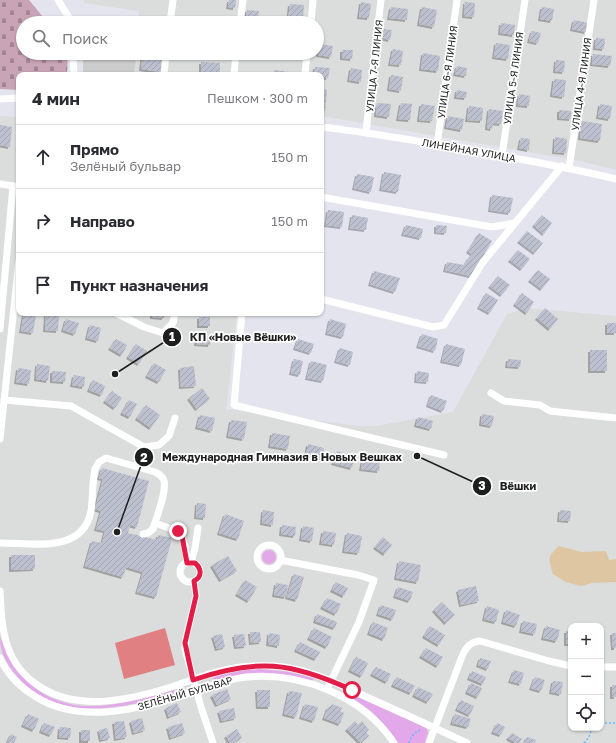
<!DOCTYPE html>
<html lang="ru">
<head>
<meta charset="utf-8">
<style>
  body { margin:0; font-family:"Golos Text",sans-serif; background:#f7f7f7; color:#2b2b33 }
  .controls { position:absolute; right:12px; bottom:12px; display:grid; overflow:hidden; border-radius:8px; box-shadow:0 1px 3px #0004 }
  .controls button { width:36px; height:36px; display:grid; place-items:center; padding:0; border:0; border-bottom:1px solid #e1e1e2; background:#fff; color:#2b2b33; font:20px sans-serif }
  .stop { position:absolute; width:12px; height:12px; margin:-9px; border:3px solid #e11d48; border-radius:50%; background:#fff }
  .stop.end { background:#e11d48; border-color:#fff; box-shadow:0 1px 4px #0008 }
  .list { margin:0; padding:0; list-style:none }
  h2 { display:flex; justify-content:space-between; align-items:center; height:52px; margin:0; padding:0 16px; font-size:17px }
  h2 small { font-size:13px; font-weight:400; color:#7c7c81 }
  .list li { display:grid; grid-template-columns:26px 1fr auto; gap:12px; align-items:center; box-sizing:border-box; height:64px; padding:0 16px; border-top:1px solid #e1e1e2 }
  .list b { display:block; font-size:15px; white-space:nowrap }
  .list p { margin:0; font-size:13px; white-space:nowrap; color:#7c7c81 }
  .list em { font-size:13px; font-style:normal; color:#7c7c81 }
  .icon { flex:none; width:22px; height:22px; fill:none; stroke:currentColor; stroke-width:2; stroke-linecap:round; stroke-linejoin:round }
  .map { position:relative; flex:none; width:616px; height:743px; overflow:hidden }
  .search { position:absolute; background:#fff; box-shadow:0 1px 3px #0004; left:16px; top:16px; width:308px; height:44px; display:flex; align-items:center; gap:10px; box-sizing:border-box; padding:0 14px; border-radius:22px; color:#7c7c81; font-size:15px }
  .panel { position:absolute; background:#fff; box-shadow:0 1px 3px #0004; left:16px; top:72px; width:308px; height:244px; border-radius:8px }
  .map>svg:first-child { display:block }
  .residential { fill:#dbdcdc; fill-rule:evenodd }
  .religious { fill:#ccc }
  .grass { fill:#e2a8ea }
  .cemetery { fill:url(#cemetery-stones) }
  .pitch { fill:#e08082 }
  .water { fill:#dec6a3 }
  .building { fill:url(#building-hatch); filter:url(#shadow) }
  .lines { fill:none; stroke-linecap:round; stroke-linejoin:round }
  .path { stroke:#68b7fc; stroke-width:1.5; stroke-dasharray:2 2; stroke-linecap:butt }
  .minor { stroke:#fff; stroke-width:7 }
  .route { stroke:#e11d48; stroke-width:5 }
  .labels { text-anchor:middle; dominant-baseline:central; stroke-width:3.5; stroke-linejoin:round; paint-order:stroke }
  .street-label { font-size:10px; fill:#1e1e1e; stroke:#fff }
  .leader { fill:none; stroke:#1e1e1e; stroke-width:1.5 }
  .callout-dot { fill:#1e1e1e; stroke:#fff; stroke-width:1.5 }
  .mark-label { font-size:12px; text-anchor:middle; font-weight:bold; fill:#fff }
  .callout-label { font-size:11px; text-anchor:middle; font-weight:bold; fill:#1e1e1e; stroke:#fff; stroke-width:3.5; stroke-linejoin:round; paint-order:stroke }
</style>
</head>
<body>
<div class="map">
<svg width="616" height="743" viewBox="0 0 616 743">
  <defs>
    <pattern id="cemetery-stones" width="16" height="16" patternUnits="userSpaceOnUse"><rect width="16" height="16" fill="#c8a4b6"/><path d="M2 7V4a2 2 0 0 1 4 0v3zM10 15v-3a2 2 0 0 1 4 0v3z" fill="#a28593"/></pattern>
    <pattern id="building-hatch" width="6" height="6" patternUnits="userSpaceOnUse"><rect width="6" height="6" fill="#bdc0cf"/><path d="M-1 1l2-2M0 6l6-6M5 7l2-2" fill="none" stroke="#a2a5b1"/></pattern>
    <filter id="shadow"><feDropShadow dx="-2" dy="2" stdDeviation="0" flood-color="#0004"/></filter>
  </defs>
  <rect width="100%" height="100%" fill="#e4e4ef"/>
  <!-- residential -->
  <g class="residential">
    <polygon points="84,0 616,0 616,170 580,161 321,116 321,75 134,75 136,53 317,53 317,23 139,23 139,11 84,3"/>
    <path d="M0 116 19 117V313H237L225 421 227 409 358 426H376L453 412 507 314 527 308 616 316V743H0ZM571 626H601V728H571Z"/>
  </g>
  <!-- religious -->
  <polygon class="religious" points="83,54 136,56 134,75 83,75"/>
  <!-- grass -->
  <g class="grass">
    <circle cx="269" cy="557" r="7"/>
    <path d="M0 636C13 677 45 706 90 706 118 706 147 698 174 690L175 693C166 698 153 700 143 702 96 712 50 715 16 675 6 663 0 652 0 636Z"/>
    <path d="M260 669 289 672 313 678 314 679 312 681C290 674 269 672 246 674 239 674 218 681 213 679L214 677 244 670Z"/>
    <path d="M349 693 426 728 428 732 425 743H398C389 730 380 719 368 709 362 704 352 700 347 694Z"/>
  </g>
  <!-- cemetery -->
  <polygon class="cemetery" points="0,0 29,0 48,23 23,23 23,53 68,53 67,75 19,75 19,90 0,89"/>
  <!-- pitch -->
  <polygon class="pitch" points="165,628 175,665 124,679 115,643"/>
  <!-- water -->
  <path class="water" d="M559 546 582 552 606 551 609 560 616 559V557V582L592 583 581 586 566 582 553 574C549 558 546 558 559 546Z"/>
  <!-- building -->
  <g class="building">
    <polygon points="229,0 236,0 235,8 228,7"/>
    <polygon points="361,2 371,4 369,18 359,17"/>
    <polygon points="465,2 475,3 474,17 464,16"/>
    <polygon points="290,4 304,5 303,21 288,20"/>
    <polygon points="391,7 408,9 407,20 389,18"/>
    <polygon points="422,7 437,10 434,27 419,24"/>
    <polygon points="542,7 554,9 552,21 540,19"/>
    <polygon points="247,10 259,11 258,17 246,16"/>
    <polygon points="574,20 588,23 586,32 572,29"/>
    <polygon points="501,23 515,25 514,35 500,33"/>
    <polygon points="384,29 392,30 390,40 382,38"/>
    <polygon points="532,31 541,33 538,43 529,41"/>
    <polygon points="596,38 605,39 604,49 595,48"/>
    <polygon points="496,43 510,45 508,59 494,57"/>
    <polygon points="320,44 333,46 331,57 318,55"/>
    <polygon points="393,49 403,51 401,65 390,64"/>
    <polygon points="342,50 353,50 352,59 342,58"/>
    <polygon points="143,53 164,53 161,72 141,69"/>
    <polygon points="423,53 440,56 438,71 421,69"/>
    <polygon points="593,54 612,56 610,66 592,64"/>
    <polygon points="556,60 565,61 564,72 555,71"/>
    <polygon points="201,62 220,63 220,75 201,75"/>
    <polygon points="457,66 467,68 466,76 455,74"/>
    <polygon points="315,67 330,68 328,78 321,77 321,75 314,75"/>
    <polygon points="351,68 362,70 361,82 349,80"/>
    <polygon points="274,70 288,72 287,75 273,75"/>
    <polygon points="391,75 403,77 401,91 389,89"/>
    <polygon points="554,79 566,80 564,97 552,95"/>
    <polygon points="321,89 327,90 325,111 321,111"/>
    <polygon points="457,90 467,92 466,98 456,97"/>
    <polygon points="519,94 530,96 529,106 518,105"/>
    <polygon points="377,103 391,104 389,117 376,115"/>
    <polygon points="401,103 412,104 410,120 398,119"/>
    <polygon points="421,104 435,106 432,121 419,120"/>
    <polygon points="600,104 612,106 610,119 598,117"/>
    <polygon points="469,106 483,108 482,121 467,120"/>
    <polygon points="489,109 503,111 501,124 493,123 492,129 487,128"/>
    <polygon points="559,110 571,111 571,119 559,118"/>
    <polygon points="448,116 464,119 462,130 446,127"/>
    <polygon points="582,121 602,124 600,141 580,138"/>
    <polygon points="0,125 12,127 10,147 0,145"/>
    <polygon points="555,137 567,139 566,153 554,152"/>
    <polygon points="521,138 530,139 529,150 519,148"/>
    <polygon points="384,172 401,175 398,192 381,189"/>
    <polygon points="357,174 374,177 371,192 354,188"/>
    <polygon points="492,195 513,198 510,213 490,210"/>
    <polygon points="328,210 344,212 342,227 326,225"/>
    <polygon points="352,215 368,218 366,230 350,228"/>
    <polygon points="542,215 552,223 544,234 534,225"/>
    <polygon points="406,225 423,229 421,238 403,234"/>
    <polygon points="436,225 447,226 446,233 436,232"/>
    <polygon points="527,231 543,243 535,253 519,241"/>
    <polygon points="479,233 492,241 480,262 470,257 472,254 468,251"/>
    <polygon points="518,250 530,259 522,269 510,260"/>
    <polygon points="469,257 479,262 471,276 445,270 447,262 464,265"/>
    <polygon points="538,270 550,279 542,289 530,280"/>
    <polygon points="374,271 400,278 395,292 370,284"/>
    <polygon points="498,276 510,285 502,295 490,286"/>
    <polygon points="486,293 498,300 490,313 479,307"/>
    <polygon points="522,293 534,302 527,313 515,304"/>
    <polygon points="545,308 558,319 550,329 537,318"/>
    <polygon points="24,313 36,315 33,333 21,331"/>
    <polygon points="152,313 165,313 164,318 152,317"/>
    <polygon points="46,314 59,315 58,331 45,330"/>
    <rect x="199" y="317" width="11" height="9"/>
    <polygon points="66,319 79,323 75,334 63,330"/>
    <polygon points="330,319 346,324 343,337 327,333"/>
    <rect x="607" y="323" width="9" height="10"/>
    <polygon points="90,325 101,328 98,341 87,338"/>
    <polygon points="422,334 438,339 435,351 418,346"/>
    <polygon points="197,335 211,337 210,345 196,344"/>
    <polygon points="116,339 127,345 122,355 110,348"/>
    <polygon points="298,339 314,344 311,353 295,348"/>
    <polygon points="136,344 147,351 139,364 128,357"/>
    <polygon points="446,344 465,349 461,365 442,361"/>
    <polygon points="340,348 353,352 350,365 336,361"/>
    <rect x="590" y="350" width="17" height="21"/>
    <polygon points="294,359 303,361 300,375 291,373"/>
    <polygon points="508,359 521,360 520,367 507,366"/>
    <polygon points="311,361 327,365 323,381 307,378"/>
    <polygon points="154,363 166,370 159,382 147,376"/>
    <polygon points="37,364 50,366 48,381 36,379"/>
    <polygon points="194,366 196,386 181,387 180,368"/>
    <polygon points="18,368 31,370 29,384 16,382"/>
    <polygon points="52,371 66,372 65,382 52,381"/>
    <polygon points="417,371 429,373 428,382 416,381"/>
    <polygon points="74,375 85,377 84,387 72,385"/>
    <polygon points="93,380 105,386 102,395 89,390"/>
    <polygon points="202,388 210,399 197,409 189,398"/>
    <polygon points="112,391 122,398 115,408 105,401"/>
    <polygon points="431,395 447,401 443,411 428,405"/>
    <polygon points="129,400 137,404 130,417 122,413"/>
    <polygon points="146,405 160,415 151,428 137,418"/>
    <polygon points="482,414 494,416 492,426 481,424"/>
    <polygon points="200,415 215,418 212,431 197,427"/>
    <polygon points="418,417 433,421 431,429 416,425"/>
    <polygon points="231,420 247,422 244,439 228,436"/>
    <polygon points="272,433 290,436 288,449 270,446"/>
    <polygon points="308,444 324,448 322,458 306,455"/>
    <polygon points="337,451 355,456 352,468 333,463"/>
    <polygon points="363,458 380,461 379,471 361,469"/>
    <polygon points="102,468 149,481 137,527 130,525 128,533 157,540 158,535 172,538 156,597 137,592 143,572 126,567 123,577 85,566 92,541 102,543 105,531 96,529 101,511 95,509 103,479 99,478"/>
    <polygon points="197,503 206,504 205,518 196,517"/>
    <polygon points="263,510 274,512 273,525 262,523"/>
    <polygon points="560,510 571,511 570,521 559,520"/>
    <polygon points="225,514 244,521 238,539 219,533"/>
    <polygon points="282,525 296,527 295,536 281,534"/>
    <polygon points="303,526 314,528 312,541 301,539"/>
    <polygon points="323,531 336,533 334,545 321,543"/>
    <polygon points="347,533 362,536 359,553 344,551"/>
    <polygon points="383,537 392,545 385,554 375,547"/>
    <polygon points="11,555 35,555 35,569 11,570"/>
    <polygon points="228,556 237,571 221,580 212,565"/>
    <polygon points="399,561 421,565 418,582 396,578"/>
    <polygon points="294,574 304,577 297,600 287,597"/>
    <polygon points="245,580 257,587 249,601 237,594"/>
    <polygon points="336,582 348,588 344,596 332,590"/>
    <polygon points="276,583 288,585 286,597 274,595"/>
    <polygon points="476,586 479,601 461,605 458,590"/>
    <polygon points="398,587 413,592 410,601 395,596"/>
    <polygon points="327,598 341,604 336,614 322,607"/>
    <polygon points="442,602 455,615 446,623 434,610"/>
    <polygon points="381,605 396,610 393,619 378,614"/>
    <polygon points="487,606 499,610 496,622 484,619"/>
    <polygon points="506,610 520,615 516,626 503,622"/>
    <polygon points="317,614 337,622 335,628 315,621"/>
    <polygon points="523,621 537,624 535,634 521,631"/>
    <polygon points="373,622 388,628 384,639 369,633"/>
    <polygon points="430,626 445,635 439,645 424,636"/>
    <polygon points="546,626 560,630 557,641 543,638"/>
    <polygon points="314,628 332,637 327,647 309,638"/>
    <rect x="566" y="631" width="5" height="13"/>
    <polygon points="250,632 260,632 261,642 251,643"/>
    <polygon points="269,633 280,635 279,646 268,644"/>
    <polygon points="612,633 616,633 616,648 613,648"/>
    <polygon points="222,634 225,647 217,649 213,636"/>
    <polygon points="244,634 246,646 236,647 234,635"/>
    <polygon points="300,642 320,652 316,659 296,650"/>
    <polygon points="426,648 443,657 438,666 421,656"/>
    <polygon points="356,657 368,663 362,676 350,670"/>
    <polygon points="480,658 491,661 488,669 478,665"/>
    <polygon points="376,667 391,674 387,682 372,674"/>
    <polygon points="514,670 524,673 521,684 510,681"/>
    <polygon points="472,671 486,677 483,684 469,678"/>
    <polygon points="397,677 415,686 411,693 393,685"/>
    <polygon points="535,677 545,680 541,691 531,688"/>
    <polygon points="553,681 563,682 561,694 551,692"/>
    <polygon points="471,683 482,688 478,697 467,692"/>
    <rect x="612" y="685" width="4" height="12"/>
    <polygon points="418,687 433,694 428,702 414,695"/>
    <polygon points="227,689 231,699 217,705 212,695"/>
    <polygon points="257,690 270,690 270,707 258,707"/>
    <polygon points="289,691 302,693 296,717 284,714"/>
    <polygon points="461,700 474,706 470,715 457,709"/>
    <polygon points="177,703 181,712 169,717 166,708"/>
    <polygon points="305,704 318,707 314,721 301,717"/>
    <polygon points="332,704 342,708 340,711 344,713 340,724 324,718 328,707 330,708"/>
    <polygon points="234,708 236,718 222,721 219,711"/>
    <polygon points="28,714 39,719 34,730 23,725"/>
    <polygon points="455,714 471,719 468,727 452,723"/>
    <polygon points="142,718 145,730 134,733 131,721"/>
    <polygon points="124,721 127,737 116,739 114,722"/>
    <polygon points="355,721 358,725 362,721 369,730 366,732 369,736 361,743 347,729"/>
    <polygon points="44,723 55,727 51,735 41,731"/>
    <polygon points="182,723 185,733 171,738 168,727"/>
    <polygon points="497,723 505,727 501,735 493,732"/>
    <polygon points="60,727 71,728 70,738 59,737"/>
    <polygon points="107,728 110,738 101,740 99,730"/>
    <polygon points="237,729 242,738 233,743 230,743 226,736"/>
    <rect x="81" y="730" width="9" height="11"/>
    <polygon points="512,733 522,739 519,743 516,743 508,738"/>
    <polygon points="11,734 17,737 14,743 7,743"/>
    <polygon points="527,737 536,740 535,743 524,743"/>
  </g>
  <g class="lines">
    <!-- path -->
    <g class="path">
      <polyline points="601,723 616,723"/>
      <path d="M409 743C411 736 414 733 420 730"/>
      <polyline points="584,743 589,737 592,728"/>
    </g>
    <!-- minor -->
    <g class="minor">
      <polyline points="58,0 70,19 70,23"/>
      <polyline points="170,23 173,0"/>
      <polyline points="240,23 243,0"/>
      <polyline points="311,23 313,0"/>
      <polyline points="73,53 74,75"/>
      <polyline points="164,75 166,53"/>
      <polyline points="234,75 236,53"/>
      <polyline points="305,75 307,53"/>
      <polyline points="0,99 19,98"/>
      <path d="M321 127C366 132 410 140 454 147 508 157 562 166 616 179"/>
      <polyline points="366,132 381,0"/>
      <polyline points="437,145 457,0"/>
      <polyline points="502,155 525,0"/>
      <polyline points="569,168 594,0"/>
      <polyline points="0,184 19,187"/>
      <polyline points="321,197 492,227 515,223"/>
      <polyline points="321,299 433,327 444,325 483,262 562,166"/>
      <polyline points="116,313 144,327 163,333 173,323 175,313"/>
      <polyline points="242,313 234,405 444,455"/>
      <polyline points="0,329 13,186"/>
      <polyline points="491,393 504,401 540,405 550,411 616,418"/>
      <polyline points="4,400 71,406 144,447 159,445 169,436 175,418"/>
      <polyline points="0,439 19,260"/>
      <polyline points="155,523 180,532 185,546 187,563"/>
      <path d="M0 543C32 543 83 554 91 511 93 497 92 483 95 469L99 462 106 458 155 472C159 474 163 477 164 481 167 492 156 518 153 529L148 533 143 534"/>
      <circle cx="269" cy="557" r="12"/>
      <polyline points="280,560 358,575 374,580 359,622 329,685"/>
      <polyline points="191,562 195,548 198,528"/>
      <circle cx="190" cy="572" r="10"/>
      <polyline points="194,581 196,596 186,638 185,649 201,707 213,743"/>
      <path d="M0 591C2 632 4 665 42 688 81 712 134 699 174 686 192 680 210 673 229 669 244 666 259 665 274 666 309 668 340 685 371 699 403 713 435 728 467 743"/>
      <path d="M0 658C7 674 21 688 36 697 78 723 132 711 176 697 199 690 222 680 246 677 302 672 363 696 394 743"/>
      <polyline points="601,667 616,667"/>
      <path d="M429 743 463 654C467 646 471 642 480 641L549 661 571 666"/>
    </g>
  </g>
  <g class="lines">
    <!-- route -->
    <path class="route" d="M178 531 182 536 187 563H195C202 569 202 577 194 581L196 596 185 643 193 680C257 658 291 662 352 690"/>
  </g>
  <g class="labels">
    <!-- street labels -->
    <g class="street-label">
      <text transform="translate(374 66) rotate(-84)">УЛИЦА 7-Я ЛИНИЯ</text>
      <text transform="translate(447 72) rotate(-82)">УЛИЦА 6-Я ЛИНИЯ</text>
      <text transform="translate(513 78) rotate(-82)">УЛИЦА 5-Я ЛИНИЯ</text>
      <text transform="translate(581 84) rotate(-82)">УЛИЦА 4-Я ЛИНИЯ</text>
      <text transform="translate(469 150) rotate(10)">ЛИНЕЙНАЯ УЛИЦА</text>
      <text transform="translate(185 693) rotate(-16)">ЗЕЛЁНЫЙ БУЛЬВАР</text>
    </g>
  </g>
  <!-- callouts -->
  <path class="leader" d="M115 374L172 337M117 532L144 457M417 456L482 486"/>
  <g class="callout-dot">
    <circle cx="115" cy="374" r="4"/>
    <circle cx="117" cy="532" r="4"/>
    <circle cx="417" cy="456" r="4"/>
    <circle cx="172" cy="337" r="10"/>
    <circle cx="144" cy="457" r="10"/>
    <circle cx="482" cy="486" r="10"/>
  </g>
  <g class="mark-label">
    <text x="172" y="341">1</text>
    <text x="144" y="462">2</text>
    <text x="482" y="490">3</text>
  </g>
  <g class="callout-label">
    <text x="243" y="341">КП «Новые Вёшки»</text>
    <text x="282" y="461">Международная Гимназия в Новых Вешках</text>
    <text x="518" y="490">Вёшки</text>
  </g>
</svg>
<div class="controls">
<button>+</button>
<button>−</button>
<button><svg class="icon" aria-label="locate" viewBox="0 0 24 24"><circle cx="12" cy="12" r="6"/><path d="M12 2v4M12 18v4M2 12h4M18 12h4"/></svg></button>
</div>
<div class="stop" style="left:352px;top:690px"></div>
<div class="stop end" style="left:178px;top:531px"></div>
<div class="search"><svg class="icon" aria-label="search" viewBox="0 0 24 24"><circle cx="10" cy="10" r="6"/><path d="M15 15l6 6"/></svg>Поиск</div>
<section class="panel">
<h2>4 мин<small>Пешком · 300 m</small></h2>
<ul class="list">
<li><svg class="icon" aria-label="ahead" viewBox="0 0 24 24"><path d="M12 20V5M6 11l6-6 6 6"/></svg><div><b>Прямо</b><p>Зелёный бульвар</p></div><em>150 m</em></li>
<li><svg class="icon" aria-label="right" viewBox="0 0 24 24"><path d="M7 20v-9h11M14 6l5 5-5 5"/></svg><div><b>Направо</b></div><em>150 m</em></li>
<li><svg class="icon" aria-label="arrive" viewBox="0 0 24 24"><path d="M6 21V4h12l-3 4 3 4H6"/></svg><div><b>Пункт назначения</b></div></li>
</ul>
</section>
</div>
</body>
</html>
